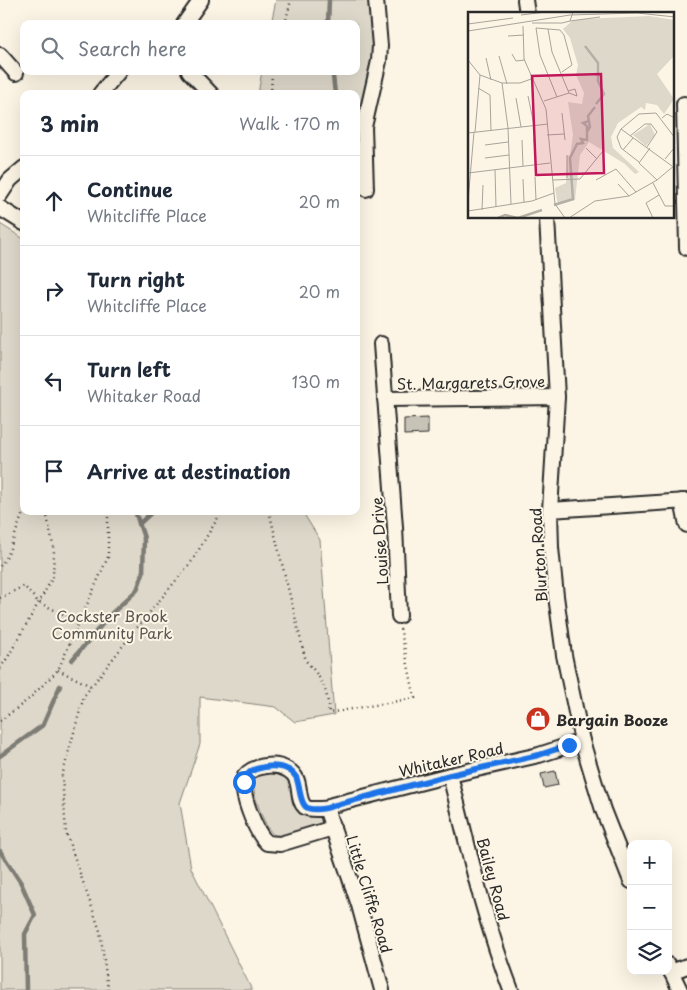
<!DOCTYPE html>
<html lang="en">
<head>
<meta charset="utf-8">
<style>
  body { margin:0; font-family:"Playpen Sans",sans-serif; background:#f2f2f3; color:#1f2937 }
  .controls { position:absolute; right:15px; bottom:15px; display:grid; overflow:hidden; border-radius:10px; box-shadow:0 5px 20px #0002 }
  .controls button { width:45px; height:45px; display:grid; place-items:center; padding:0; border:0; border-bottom:1px solid #e0e1e3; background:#fff; color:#1f2937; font:25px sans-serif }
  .stop { position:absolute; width:15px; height:15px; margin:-11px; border:4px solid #1a73e8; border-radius:50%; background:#fff }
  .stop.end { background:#1a73e8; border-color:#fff; box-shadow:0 1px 5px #0008 }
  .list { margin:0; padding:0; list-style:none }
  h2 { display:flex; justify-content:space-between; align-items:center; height:65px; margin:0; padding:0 20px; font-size:21px }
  h2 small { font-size:16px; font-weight:400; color:#747a83 }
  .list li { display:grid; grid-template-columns:32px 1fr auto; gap:15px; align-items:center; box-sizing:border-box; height:90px; padding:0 20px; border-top:1px solid #e0e1e3 }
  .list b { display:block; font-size:19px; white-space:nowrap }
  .list p { margin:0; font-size:16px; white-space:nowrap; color:#747a83 }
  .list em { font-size:16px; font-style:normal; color:#747a83 }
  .icon { flex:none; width:28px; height:28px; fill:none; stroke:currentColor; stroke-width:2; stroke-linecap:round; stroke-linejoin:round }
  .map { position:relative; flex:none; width:687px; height:990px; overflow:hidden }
  .search { position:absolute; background:#fff; box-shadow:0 5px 20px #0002; left:20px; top:20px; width:340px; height:55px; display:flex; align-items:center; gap:12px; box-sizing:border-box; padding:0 18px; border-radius:10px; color:#747a83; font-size:19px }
  .panel { position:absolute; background:#fff; box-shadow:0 5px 20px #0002; left:20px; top:90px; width:340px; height:425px; border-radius:10px }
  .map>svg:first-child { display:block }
  .green { fill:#ded8ca; stroke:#84827a }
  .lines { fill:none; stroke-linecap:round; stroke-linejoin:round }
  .stream { stroke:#7d7b74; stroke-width:4.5 }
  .building { fill:#c8c3b7; stroke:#2b2b2b }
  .minor-casing { stroke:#2b2b2b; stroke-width:18 }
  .path { stroke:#2b2b2b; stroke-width:2.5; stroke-dasharray:1 4; stroke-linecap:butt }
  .minor { stroke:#fcf5e5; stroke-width:14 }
  .route { stroke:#1a73e8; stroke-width:6 }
  .labels { text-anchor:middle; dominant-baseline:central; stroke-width:4; stroke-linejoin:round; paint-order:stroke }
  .street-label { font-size:15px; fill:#2b2b2b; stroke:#fcf5e5 }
  .park-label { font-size:15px; fill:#585653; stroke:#fcf5e5 }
  .poi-label { font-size:15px; font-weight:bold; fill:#2b2b2b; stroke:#fcf5e5; text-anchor:start }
  .inset-river { fill:none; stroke:#b4b0a5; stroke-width:2.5 }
  .inset-road { fill:none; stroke:#a8a49b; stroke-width:1 }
  .view { fill:#c2185b; fill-opacity:0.15; stroke:#c2185b; stroke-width:2.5 }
  .inset-edge { fill:none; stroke:#2b2b2b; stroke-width:2.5 }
</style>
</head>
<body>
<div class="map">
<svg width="687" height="990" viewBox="0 0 687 990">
  <rect width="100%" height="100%" fill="#fcf5e5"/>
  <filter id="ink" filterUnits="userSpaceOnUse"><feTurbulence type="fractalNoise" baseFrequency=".02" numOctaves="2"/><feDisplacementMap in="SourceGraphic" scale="10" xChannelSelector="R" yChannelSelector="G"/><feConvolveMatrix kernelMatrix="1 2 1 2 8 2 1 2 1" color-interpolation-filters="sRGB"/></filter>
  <g filter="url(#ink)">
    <!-- green -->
    <g class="green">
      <polygon points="276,0 384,0 386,61 373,118 368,154 370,183 356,184 356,94 258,94 262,71 356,71 356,24 271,24"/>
      <polygon points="0,224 24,239 24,511 302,511 320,540 334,715 295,722 276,707 200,697 200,744 180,803 191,868 252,990 0,990"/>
      <path d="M271 770 286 772 300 802 324 813 329 823C318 826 287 839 277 837 266 834 250 789 254 779 257 773 265 772 271 770Z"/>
    </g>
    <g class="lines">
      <!-- stream -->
      <g class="stream">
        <polyline points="328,24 329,0"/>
        <polyline points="335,94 333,76 336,71"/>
        <polyline points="139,524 153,511"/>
        <polyline points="72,660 110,615 137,590 143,573 144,538 135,511"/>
        <polyline points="0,756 43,725 60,686"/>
        <polyline points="0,851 21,883 35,915 25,934 26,990"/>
      </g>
    </g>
    <!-- building -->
    <g class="building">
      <polygon points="428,418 428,434 404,435 404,419"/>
      <polygon points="555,771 558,785 544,788 541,774"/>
    </g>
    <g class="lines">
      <defs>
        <g id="minor">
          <polyline points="525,0 527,14"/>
          <polyline points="184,24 201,0"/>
          <polyline points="0,55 16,73"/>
          <polyline points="189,71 211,94"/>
          <polyline points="100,94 119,71"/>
          <polyline points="684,104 687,248"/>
          <polyline points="366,189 364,127 379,61 380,46 376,0"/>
          <polyline points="0,195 10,180 24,168"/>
          <polyline points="0,208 24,223"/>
          <polyline points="547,218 557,397 550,510 551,548 556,596 564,655 582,741 603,810 631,881"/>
          <polyline points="381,344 395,527 399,616"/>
          <polyline points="385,399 557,397"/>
          <polyline points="682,501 687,525"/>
          <polyline points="550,510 687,501"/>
          <path d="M450 775C468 847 484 920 511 990"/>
          <polyline points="328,809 332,805 450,775 539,755 582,741"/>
          <path d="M328 809C321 808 311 811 305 807 295 798 304 779 288 770 281 766 273 765 266 766 259 767 249 770 245 776 238 790 256 833 267 843L280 844 333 828"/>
          <polyline points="328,809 328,814 359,905 382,990"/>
          <polyline points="668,965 680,990"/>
          <polyline points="671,972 687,966"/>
        </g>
      </defs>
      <!-- minor casing -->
      <use href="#minor" class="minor-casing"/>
      <!-- path -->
      <g class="path">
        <polyline points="285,24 291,0"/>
        <polyline points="271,94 272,71"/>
        <path d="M269 511 306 661C323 680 327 688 329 713L415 698 400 627"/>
        <polyline points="0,566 7,557 24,510"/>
        <polyline points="0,598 24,586 38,602 79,622"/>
        <polyline points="0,668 8,657 53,577 54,550 46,511"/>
        <polyline points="58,670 91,686"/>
        <polyline points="0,721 29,699 58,670 108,557 108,511"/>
        <polyline points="108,990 100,931 66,833 62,776 84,696 132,634 192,561 222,511"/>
      </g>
      <!-- minor -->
      <use href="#minor" class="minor"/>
    </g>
  </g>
  <g class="lines" filter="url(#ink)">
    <!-- route -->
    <path class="route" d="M244 782C246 775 249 771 256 769 269 765 288 764 296 777 298 781 299 788 300 793 301 797 302 804 306 807 311 811 327 809 332 806L450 775 539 755 569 745"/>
  </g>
  <!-- icons -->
  <defs>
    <symbol id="shop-disc" viewBox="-11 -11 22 22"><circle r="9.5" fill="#c8321e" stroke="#fcf5e5"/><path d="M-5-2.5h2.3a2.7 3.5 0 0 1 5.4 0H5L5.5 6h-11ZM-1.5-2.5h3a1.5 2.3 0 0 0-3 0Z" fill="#fff"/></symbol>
  </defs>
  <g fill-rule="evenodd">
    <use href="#shop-disc" x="524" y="705" width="28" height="28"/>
  </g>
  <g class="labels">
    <!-- street labels -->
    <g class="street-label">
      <text transform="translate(471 382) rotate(-1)">St. Margarets Grove</text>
      <text transform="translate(379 541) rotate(-94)">Louise Drive</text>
      <text transform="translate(538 555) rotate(-94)">Blurton Road</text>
      <text transform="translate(451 759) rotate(-13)">Whitaker Road</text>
      <text transform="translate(494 879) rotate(75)">Bailey Road</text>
      <text transform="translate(370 894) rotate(73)">Little Cliffe Road</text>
    </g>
    <!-- park labels -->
    <g class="park-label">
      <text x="112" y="615">Cockster Brook<tspan x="112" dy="17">Community Park</tspan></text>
    </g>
    <!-- poi labels -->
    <g class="poi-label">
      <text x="556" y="719">Bargain Booze</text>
    </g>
  </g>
  <!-- overview -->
  <g transform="translate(468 12)">
    <rect width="206" height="206" fill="#fcf5e5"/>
    <path d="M181 4 206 8V44L189 62 206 87 196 102 189 93 178 91 177 98 173 95 150 111 143 125 145 136 171 160 167 162 157 152 121 130 112 143 107 188 90 193 87 176 98 171 99 144 102 143 105 123 100 90 114 92 116 81 108 63 110 53 102 26 95 17 104 9 114 7ZM182 112 187 123 178 134 165 123Z" fill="#ded8ca"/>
    <path class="inset-river" d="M117 34 130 51V69L136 82 128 92M119 120 122 115 120 104 127 95M86 193 105 187 102 146 109 132 115 131 113 127 119 128V114L115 111 121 109M30 206 37 203 50 206 74 198"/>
    <path class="inset-road" d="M53 3 78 0M102 9 132 5M64 11H94M94 11 102 9 105 0M0 12 45 6M55 14 56 47 78 97 87 192 97 206M80 17 92 18 96 23 104 53 94 60M0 19 102 3 169 1 207 5M40 24 56 23M44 42 48 49 57 48M31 44 39 72M18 46 23 68M0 48 12 63 34 71H52L66 66M34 71 40 116 43 192M10 76 22 83 23 119M100 79 107 77 109 84 101 81M60 84 66 113M89 85 72 43 68 16 80 17 84 40 101 81M48 86 53 115M76 89 101 81M94 101 97 128M194 106 199 102 207 106M153 117 204 154M7 120 12 63M0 121 80 112M79 123 96 122M162 124 177 112H183L189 120 179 135M66 127 68 153M54 128 55 154M17 133 40 130M118 136 129 147M182 136 171 151 189 168M155 138 165 126M17 146 41 143M197 147 207 135M171 150 153 136 149 125 153 117 171 102 188 101 207 126M27 158 28 195M0 161 82 151M67 165 68 188M99 166V143M55 167 56 190M85 168 112 167 135 139M128 168 148 157 168 180M185 171 197 194H206M150 172 161 184M0 189 6 120M14 198 15 173M0 199 64 189 86 181M101 206 127 189 161 184 189 168 207 153M185 206 178 191 191 183"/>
    <path class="view" d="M133 62 136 161 68 163 64 64Z"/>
    <rect width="206" height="206" class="inset-edge"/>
  </g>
</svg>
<div class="controls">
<button>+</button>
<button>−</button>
<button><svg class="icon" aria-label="layers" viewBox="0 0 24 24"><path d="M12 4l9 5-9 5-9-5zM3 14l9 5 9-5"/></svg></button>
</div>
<div class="stop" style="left:244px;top:782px"></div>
<div class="stop end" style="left:569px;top:745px"></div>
<div class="search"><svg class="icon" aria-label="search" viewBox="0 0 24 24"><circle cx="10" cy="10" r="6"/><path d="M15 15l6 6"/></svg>Search here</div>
<section class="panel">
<h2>3 min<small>Walk · 170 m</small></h2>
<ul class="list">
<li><svg class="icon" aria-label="ahead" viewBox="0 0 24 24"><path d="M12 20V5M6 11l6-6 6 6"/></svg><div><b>Continue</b><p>Whitcliffe Place</p></div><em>20 m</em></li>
<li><svg class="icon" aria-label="right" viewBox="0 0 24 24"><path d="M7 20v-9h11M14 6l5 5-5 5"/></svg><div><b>Turn right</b><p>Whitcliffe Place</p></div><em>20 m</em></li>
<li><svg class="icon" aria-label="left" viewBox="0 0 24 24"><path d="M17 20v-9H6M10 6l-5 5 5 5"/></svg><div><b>Turn left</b><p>Whitaker Road</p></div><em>130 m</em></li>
<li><svg class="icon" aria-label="arrive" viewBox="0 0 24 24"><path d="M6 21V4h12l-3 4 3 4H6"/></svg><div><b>Arrive at destination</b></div></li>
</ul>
</section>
</div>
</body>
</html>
